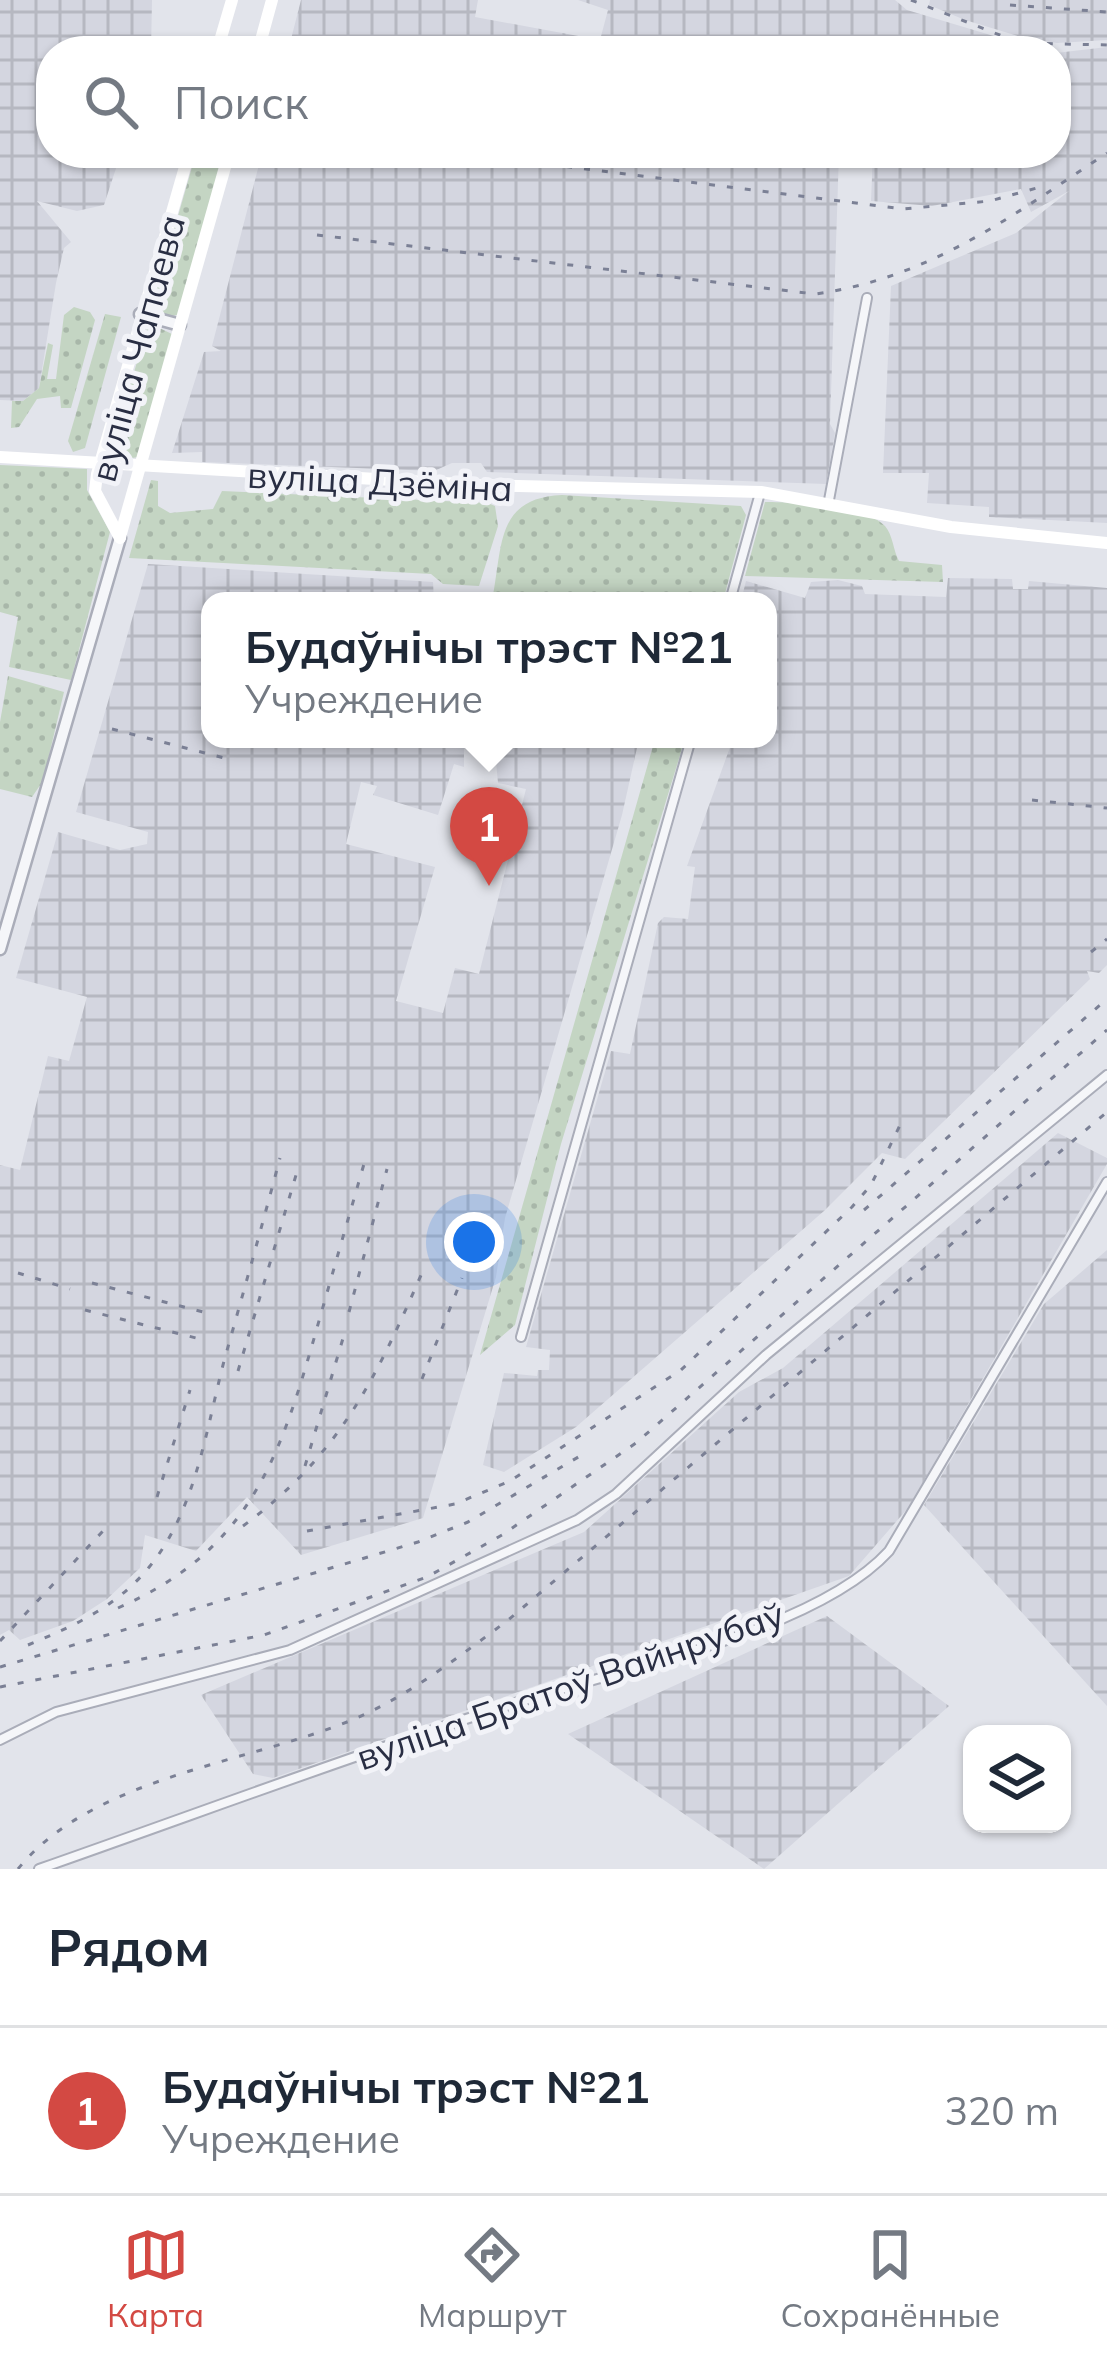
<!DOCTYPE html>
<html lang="ru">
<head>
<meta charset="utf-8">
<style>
  body { margin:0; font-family:Mulish,sans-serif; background:#f2f2f3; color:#1f2937 }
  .controls { position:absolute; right:36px; bottom:36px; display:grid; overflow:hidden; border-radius:24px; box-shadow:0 3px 9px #0004 }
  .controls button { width:108px; height:108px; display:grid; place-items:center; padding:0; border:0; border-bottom:3px solid #e0e1e3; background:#fff; color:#1f2937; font:60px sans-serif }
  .you { position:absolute; left:474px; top:1242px; width:42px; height:42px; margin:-30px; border:9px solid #fff; border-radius:50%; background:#1a73e8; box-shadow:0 0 0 18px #1a73e833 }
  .badge { display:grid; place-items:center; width:78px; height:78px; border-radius:50%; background:#d34943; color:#fff; font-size:39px; font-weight:700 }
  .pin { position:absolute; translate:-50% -99px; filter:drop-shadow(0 3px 6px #0008) }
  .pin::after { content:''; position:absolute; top:63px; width:42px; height:36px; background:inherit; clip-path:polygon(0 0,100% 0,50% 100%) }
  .popup { position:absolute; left:201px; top:592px; width:576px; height:156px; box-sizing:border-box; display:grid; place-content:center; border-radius:24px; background:#fff; filter:drop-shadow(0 3px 9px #0005); font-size:39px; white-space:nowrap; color:#747a83 }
  .popup b { font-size:45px; color:#1f2937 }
  .popup::after { content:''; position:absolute; left:50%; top:100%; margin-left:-24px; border:24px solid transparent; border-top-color:#fff }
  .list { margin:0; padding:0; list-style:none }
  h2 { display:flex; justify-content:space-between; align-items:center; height:156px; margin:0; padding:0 48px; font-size:51px }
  h2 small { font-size:39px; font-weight:400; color:#747a83 }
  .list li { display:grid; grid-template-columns:78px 1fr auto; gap:36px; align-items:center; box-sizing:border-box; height:168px; padding:0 48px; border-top:3px solid #e0e1e3 }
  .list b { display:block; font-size:45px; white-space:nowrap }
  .list p { margin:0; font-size:39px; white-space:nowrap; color:#747a83 }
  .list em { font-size:39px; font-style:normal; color:#747a83 }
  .icon { flex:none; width:66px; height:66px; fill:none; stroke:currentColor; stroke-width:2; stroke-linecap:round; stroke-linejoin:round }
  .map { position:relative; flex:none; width:1107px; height:1869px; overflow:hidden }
  .search { position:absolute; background:#fff; box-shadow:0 3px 9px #0004; left:36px; right:36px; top:36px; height:132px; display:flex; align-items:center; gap:30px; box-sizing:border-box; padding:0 42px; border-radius:48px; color:#747a83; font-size:45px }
  .sheet { height:324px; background:#fff }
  nav { display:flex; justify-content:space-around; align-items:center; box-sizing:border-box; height:168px; border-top:3px solid #e0e1e3; background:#fff; font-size:33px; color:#747a83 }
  nav a { display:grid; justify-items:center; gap:6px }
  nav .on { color:#d34943 }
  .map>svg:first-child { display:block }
  .industrial { fill:url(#industrial-grid) }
  .grass { fill:url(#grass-dots) }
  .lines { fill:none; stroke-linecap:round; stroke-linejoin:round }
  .minor-casing { stroke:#aaadb9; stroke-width:12 }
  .tertiary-casing { stroke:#aaadb9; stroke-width:15 }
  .minor { stroke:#f5f6f9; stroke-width:8 }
  .tertiary { stroke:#f5f6f9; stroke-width:10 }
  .secondary { stroke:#fff; stroke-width:12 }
  .rail { stroke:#7b8095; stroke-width:3; stroke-dasharray:6 12; stroke-linecap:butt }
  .labels { text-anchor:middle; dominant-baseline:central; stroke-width:10; stroke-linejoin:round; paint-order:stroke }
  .street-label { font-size:36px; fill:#292e43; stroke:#f2f3f8 }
</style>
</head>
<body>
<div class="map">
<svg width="1107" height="1869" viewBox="0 0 1107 1869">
  <defs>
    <pattern id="industrial-grid" width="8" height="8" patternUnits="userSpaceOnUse" patternTransform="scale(3)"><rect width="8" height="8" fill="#d4d6e0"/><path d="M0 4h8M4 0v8" fill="none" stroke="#b6b8c1"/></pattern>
    <pattern id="grass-dots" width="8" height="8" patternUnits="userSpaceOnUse" patternTransform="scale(3)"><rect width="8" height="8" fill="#c4d5c3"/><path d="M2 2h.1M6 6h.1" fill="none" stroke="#a8b7a9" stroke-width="1.8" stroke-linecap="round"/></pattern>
  </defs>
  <rect width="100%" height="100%" fill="#e2e4eb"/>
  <!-- industrial -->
  <g class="industrial">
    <polygon points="0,0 152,0 151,51 51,51 51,153 121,153 104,205 77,211 37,201 71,242 64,248 56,283 39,388 23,401 0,400"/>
    <polygon points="301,0 478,0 475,17 600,40 608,10 578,0 895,0 907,10 1044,51 288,51"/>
    <polygon points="930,0 1107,0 1107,40 1057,43 1021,37 965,20 929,5"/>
    <polygon points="1107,47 1107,523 989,517 989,507 927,503 929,473 883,473 891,286 1016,233 1069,191 1031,212 1021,189 932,206 871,201 873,153 1056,153 1056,53"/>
    <polygon points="262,153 839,153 830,424 835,433 826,484 487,472 481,463 452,463 434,471 202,462 202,452 172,453 204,352 221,351 212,346"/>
    <polygon points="148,564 433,582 434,601 210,601 210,739 464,739 464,767 454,764 438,815 373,795 377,786 361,782 346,844 435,867 396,1001 443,1013 455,968 479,974 526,789 498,783 494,739 639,739 622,815 505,1218 496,1277 423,1518 301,1555 247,1497 196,1551 145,1535 140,1568 107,1599 73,1621 20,1640 9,1630 0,1635 0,1165 20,1170 48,1056 69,1061 87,997 16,978 58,832 120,850 147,844 148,832 76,812"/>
    <polygon points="948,578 1012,579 1013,589 1028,589 1029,581 1107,588 1107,965 1099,973 1087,971 1090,979 905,1159 882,1153 824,1211 576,1427 504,1472 483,1465 504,1373 537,1376 538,1370 549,1370 550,1350 526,1347 611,1051 630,1054 658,923 664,917 688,919 695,867 687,866 733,739 768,739 768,601 741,601 746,581 805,598 811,582 838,580 862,586 865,594 946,597"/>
    <polygon points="1058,1133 1107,1158 1107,1164 908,1508 849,1576 273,1778 253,1774 201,1695 584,1532 739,1392 783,1368"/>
    <polygon points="1107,1250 1107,1706 924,1505 1044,1304"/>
    <polygon points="827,1616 949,1706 764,1869 568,1734"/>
  </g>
  <!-- grass -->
  <g class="grass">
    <polygon points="196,153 224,153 178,315 160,317 153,307 156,293"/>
    <polygon points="74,307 90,312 95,320 71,408 61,408 60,396 37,399 19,427 11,428 12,401 23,401 39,388 48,343 53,345 47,379 56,379 64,315"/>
    <polygon points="105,314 121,317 85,448 73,452 68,441"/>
    <polygon points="153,325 172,334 138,457 121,460 112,445 147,329"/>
    <polygon points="0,465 87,469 87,490 110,532 71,680 9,667 18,617 0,612"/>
    <polygon points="151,480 158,481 158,506 170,513 213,509 222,491 488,503 495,506 498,526 479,586 443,584 431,574 129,558"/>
    <path d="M562 495 741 506 746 515 723 601H492C503 546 495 498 562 495Z"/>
    <path d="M765 502C792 502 867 506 885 526 893 535 893 550 899 561L942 565 943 582 745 576Z"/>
    <polygon points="8,676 64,692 43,781 32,797 0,789 0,722"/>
    <polygon points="655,739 685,739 561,1144 515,1325 480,1355"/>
  </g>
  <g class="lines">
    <defs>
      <g id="minor">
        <polyline points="829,500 867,298"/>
        <polyline points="730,601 760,493"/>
        <polyline points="521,1337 691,739"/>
        <polyline points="0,1740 56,1712 290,1650 577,1520 616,1494 766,1355 1107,1075"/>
        <path d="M39 1869C196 1814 353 1755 512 1704 618 1669 815 1632 889 1551L1107 1182"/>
      </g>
      <g id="tertiary">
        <polyline points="140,314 180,325"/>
        <polyline points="0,949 120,538"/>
      </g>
    </defs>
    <!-- minor casing -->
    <use href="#minor" class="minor-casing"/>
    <!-- tertiary casing -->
    <use href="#tertiary" class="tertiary-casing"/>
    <!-- minor -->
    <use href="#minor" class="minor"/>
    <!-- tertiary -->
    <use href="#tertiary" class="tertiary"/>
    <!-- secondary -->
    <g class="secondary">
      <polyline points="217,51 232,0"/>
      <polyline points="258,51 272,0"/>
      <polyline points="0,457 478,485 761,492 951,527 1107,543"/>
      <polyline points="120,537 229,153"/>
      <polyline points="120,538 95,491 97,474 189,153"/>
    </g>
    <!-- rail -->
    <g class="rail">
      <polyline points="911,0 1020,43 1107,45"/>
      <polyline points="1010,5 1107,12"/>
      <polyline points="459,153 903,209 990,201 1044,186"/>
      <path d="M317 235 815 294C931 278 1013 215 1107 153"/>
      <polyline points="112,729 232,760"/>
      <polyline points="1032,800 1107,808"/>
      <polyline points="1091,952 1107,939"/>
      <polyline points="864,1210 1107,999"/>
      <polyline points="18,1273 70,1289"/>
      <polyline points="92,1283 203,1312"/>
      <polyline points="85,1310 196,1338"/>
      <polyline points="349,1312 387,1169"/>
      <polyline points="238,1371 299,1165"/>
      <polyline points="422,1379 462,1278"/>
      <polyline points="305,1466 344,1335"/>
      <polyline points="157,1497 190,1390"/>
      <path d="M243 1526C342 1453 377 1376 425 1266"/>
      <polyline points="307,1531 455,1504 510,1481 681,1370 852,1207 871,1185 903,1119"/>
      <path d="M118 1608C248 1551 279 1461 315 1335 332 1275 349 1216 366 1157"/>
      <polyline points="0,1641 103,1531"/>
      <path d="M28 1645C74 1626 118 1606 150 1566 196 1509 206 1430 224 1361 243 1294 262 1226 280 1158"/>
      <polyline points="0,1667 418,1542 468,1522 580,1456"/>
      <polyline points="0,1687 264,1635 427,1577 502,1535 636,1443 1107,1030"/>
      <path d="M18 1869C92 1777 248 1763 352 1720 409 1696 458 1657 507 1621L1107 1112"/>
    </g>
  </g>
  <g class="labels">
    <!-- street labels -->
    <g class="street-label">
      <text transform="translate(137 348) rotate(-75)">вуліца Чапаева</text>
      <text transform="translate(380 481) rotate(3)">вуліца Дзёміна</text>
      <text transform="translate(570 1685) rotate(-19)">вуліца Братоў Вайнрубаў</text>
    </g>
  </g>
</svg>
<div class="controls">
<button><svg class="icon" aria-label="layers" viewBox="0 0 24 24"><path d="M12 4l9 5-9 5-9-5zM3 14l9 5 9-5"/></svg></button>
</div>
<div class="you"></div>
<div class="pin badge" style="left:489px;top:886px">1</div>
<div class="popup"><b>Будаўнічы трэст №21</b>Учреждение</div>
<div class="search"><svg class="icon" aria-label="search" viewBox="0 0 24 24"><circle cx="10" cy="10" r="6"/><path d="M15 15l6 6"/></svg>Поиск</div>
</div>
<section class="sheet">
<h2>Рядом<small></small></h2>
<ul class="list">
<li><span class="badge">1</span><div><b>Будаўнічы трэст №21</b><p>Учреждение</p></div><em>320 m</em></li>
</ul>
</section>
<nav>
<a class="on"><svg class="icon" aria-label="map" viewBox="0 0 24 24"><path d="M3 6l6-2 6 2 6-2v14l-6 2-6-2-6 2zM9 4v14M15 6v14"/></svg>Карта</a>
<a><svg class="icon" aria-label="directions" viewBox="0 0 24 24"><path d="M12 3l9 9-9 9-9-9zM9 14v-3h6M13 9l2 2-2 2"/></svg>Маршрут</a>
<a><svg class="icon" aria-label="saved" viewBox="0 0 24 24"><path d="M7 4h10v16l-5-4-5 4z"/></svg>Сохранённые</a>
</nav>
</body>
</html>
